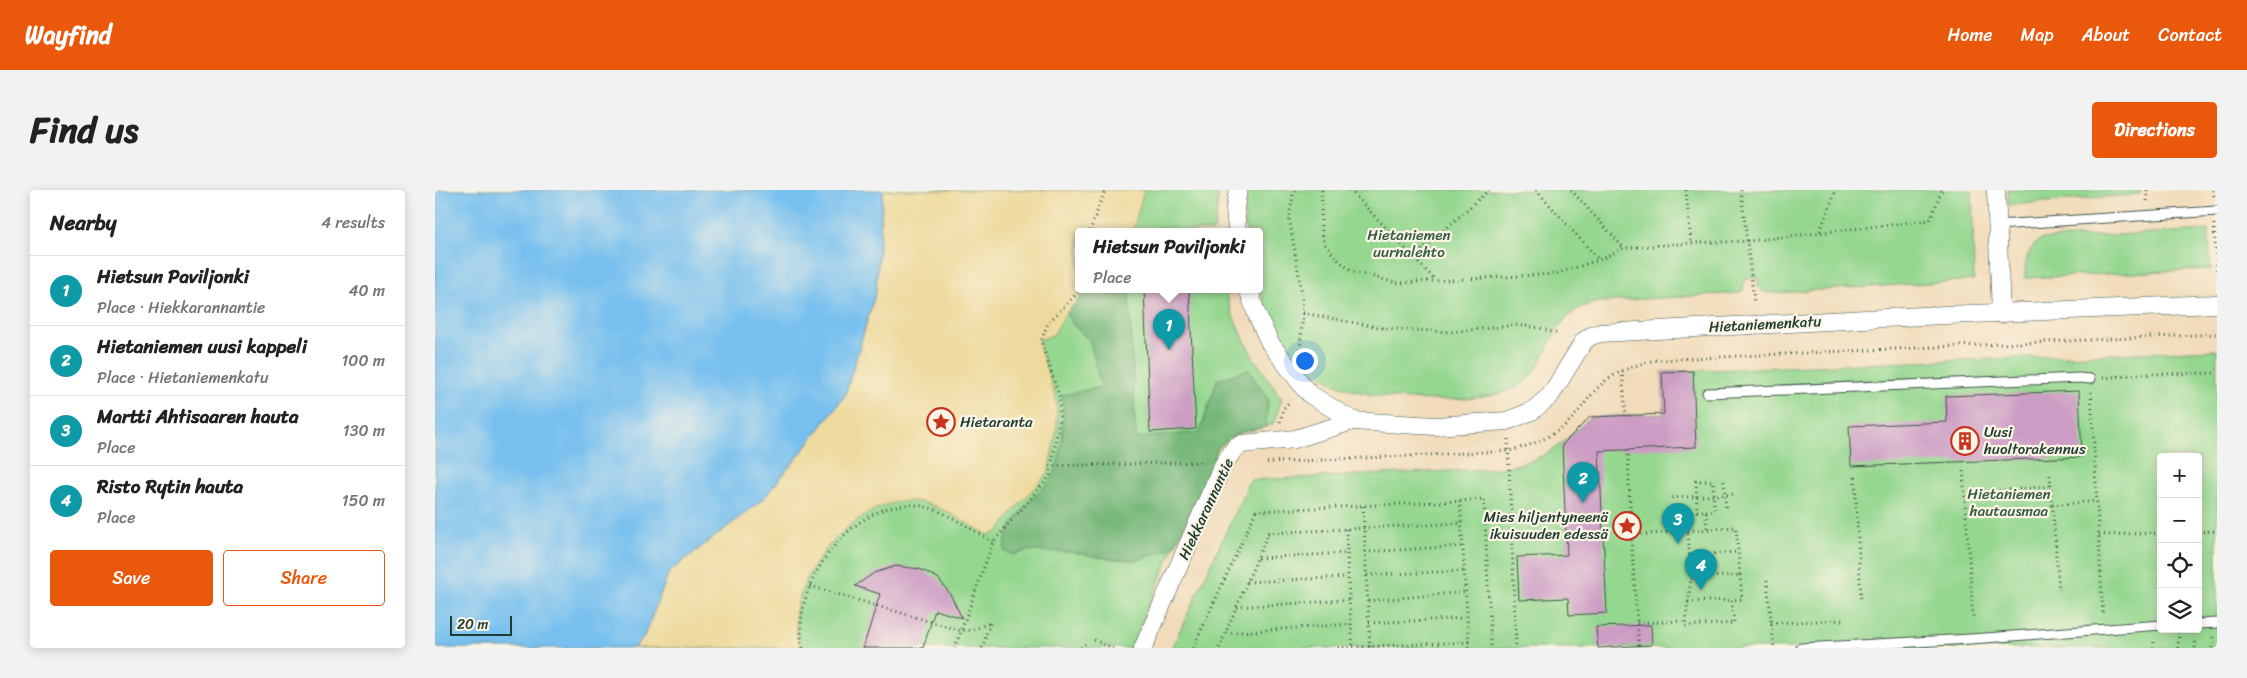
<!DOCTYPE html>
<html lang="en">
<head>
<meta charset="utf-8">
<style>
  body { margin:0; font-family:Sriracha,sans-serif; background:#f2f2f2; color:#222 }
  .controls { position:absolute; right:15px; bottom:15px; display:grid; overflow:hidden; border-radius:5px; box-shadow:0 2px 12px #0003 }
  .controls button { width:45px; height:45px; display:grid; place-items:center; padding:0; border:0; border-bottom:1px solid #e0e0e0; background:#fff; color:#222; font:25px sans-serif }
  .scale { position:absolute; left:15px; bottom:12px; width:62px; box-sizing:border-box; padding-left:5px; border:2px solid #1f3d34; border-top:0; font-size:14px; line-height:18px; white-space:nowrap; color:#1f3d34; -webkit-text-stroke:4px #fcf5e5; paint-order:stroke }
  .you { position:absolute; left:869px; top:170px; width:18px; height:18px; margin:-12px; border:4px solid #fff; border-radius:50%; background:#1a73e8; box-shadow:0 0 0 8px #1a73e833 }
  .badge { display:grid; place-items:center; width:32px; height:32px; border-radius:50%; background:#ea580c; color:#fff; font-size:16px; font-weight:700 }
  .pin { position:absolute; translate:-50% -41px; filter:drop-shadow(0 1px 2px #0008) }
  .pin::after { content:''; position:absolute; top:26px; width:18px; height:15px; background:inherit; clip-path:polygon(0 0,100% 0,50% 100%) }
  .popup { position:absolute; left:640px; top:38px; width:188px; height:65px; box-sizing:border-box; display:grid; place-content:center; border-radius:5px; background:#fff; filter:drop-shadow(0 1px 4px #0005); font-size:16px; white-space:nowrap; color:#767676 }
  .popup b { font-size:19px; color:#222 }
  .popup::after { content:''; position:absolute; left:50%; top:100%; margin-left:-10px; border:10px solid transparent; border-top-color:#fff }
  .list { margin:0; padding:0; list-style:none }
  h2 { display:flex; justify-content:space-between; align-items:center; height:65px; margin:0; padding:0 20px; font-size:21px }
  h2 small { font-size:16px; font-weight:400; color:#767676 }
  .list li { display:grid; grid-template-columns:32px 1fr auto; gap:15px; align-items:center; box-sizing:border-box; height:70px; padding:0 20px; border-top:1px solid #e0e0e0 }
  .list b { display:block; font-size:19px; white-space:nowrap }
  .list p { margin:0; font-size:16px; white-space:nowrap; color:#767676 }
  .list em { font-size:16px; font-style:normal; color:#767676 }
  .actions { display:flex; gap:10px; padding:15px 20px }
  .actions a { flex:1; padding:11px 0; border:1px solid #ea580c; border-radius:5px; text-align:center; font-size:18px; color:#ea580c }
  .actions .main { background:#ea580c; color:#fff }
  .icon { flex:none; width:28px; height:28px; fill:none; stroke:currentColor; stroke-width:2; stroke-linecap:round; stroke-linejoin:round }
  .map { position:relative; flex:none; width:1782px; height:458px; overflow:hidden; border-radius:5px }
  header { display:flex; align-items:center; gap:30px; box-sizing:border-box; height:70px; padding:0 25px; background:#ea580c; color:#fff }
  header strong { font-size:24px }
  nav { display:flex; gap:28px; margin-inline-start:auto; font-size:18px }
  .intro { display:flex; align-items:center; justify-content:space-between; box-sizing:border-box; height:120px; padding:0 30px }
  h1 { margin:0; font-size:35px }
  .button { padding:12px 22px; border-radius:5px; background:#ea580c; color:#fff; font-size:18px; font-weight:700 }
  main { display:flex; gap:30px; padding:0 30px }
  aside { flex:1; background:#fff; border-radius:5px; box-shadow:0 2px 12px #0003 }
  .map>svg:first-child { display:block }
  .green { fill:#94d78f; stroke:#5a8a62; fill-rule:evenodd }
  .forest { fill:#77b87a; stroke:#4b7a57 }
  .sand { fill:#eeda9e; stroke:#868c69 }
  .water { fill:#76bfef; stroke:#4a7e92 }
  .building { fill:#cc9cc4 }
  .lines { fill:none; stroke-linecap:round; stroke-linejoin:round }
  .lane-casing { stroke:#3e5548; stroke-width:11 }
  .street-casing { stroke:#3e5548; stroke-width:19 }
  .path { stroke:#3e5548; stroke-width:3; stroke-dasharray:1 4; stroke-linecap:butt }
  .lane { stroke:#fff; stroke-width:9 }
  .street { stroke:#fff; stroke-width:18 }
  .labels { text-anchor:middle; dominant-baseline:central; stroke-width:4.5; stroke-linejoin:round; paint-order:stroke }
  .park-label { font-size:15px; fill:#365c46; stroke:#fcf5e5 }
  .street-label { font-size:15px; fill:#1f3d34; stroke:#fcf5e5 }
  .poi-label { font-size:15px; fill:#1f3d34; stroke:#fcf5e5; text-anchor:start }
</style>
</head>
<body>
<header>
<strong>Wayfind</strong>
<nav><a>Home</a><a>Map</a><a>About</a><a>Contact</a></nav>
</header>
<div class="intro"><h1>Find us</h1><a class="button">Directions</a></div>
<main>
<aside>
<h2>Nearby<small>4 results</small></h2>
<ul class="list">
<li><span class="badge" style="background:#0f9aa8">1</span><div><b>Hietsun Paviljonki</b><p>Place · Hiekkarannantie</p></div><em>40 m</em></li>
<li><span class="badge" style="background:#0f9aa8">2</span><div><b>Hietaniemen uusi kappeli</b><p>Place · Hietaniemenkatu</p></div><em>100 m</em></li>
<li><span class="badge" style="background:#0f9aa8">3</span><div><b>Martti Ahtisaaren hauta</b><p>Place</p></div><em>130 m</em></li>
<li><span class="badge" style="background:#0f9aa8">4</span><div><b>Risto Rytin hauta</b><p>Place</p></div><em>150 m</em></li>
</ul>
<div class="actions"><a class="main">Save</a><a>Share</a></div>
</aside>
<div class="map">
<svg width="1782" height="458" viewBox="0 0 1782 458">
  <rect width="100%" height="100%" fill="#fcf5e5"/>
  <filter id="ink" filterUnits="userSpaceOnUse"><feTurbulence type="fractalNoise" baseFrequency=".02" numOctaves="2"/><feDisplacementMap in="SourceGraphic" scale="10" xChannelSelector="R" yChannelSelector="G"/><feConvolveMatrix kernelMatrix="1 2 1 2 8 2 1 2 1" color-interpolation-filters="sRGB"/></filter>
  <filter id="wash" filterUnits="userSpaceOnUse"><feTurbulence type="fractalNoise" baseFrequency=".0096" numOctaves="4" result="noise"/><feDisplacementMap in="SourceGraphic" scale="20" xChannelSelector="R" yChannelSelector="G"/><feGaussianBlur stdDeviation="1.12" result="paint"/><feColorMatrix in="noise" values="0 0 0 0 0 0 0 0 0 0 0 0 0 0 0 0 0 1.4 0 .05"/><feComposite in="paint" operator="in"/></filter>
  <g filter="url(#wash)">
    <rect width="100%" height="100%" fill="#f1dbba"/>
    <!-- green -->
    <g class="green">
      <path d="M448 0H784L779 41H644V99H789L798 126 816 164 847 209 838 234C813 245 804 236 783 259L724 391 696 458H199L209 446 234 382 276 350 441 101Z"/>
      <path d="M813 0H1537L1539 90 1340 103 1329 102 1323 97V88L1309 89 1308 100 1303 103 1163 112C1157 114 1150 115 1145 118 1116 132 1113 170 1091 191 1062 218 948 212 912 198 900 194 891 189 882 182L875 187C854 161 834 133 825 100 820 84 824 58 824 41H811L809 17Z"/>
      <polygon points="1573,0 1705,0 1705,4 1574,15"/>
      <path d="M1773 40 1776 79 1590 88C1590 70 1592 60 1606 49Z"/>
      <path d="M1782 160V458H737L815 290 1059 279C1109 271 1119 262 1155 227L1229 224 1227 182ZM1726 267H1763V439H1726Z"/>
    </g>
    <!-- forest -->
    <path class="forest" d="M653 99H694L701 248 765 242 782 190 813 179 833 209 831 237C808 241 799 242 783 259L743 350 735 359 703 370 676 369 635 362 592 361 578 365 569 361C571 332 598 308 617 289 628 265 630 231 627 205L666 197 655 151 638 135 631 123Z"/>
    <!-- sand -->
    <path class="sand" d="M448 0H709L698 41H644V99H653L631 123 618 145 604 150 606 162 621 208 622 225V239L613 283 581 318 563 342 554 345C532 335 510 317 486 312 430 302 366 372 361 424 360 435 363 448 366 458H199L209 446 234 382 327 310 366 263 410 205 441 101Z"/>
    <!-- water -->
    <polygon class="water" points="0,0 448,0 441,101 410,205 366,263 327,310 234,382 209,446 199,458 0,458"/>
    <g id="blocks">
      <!-- building -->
      <g class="building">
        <polygon points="709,99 754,99 761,239 715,242"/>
        <polygon points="1258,181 1261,257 1164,261 1172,423 1134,425 1133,408 1084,410 1082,367 1132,365 1127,255 1155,227 1229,224 1227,182"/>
        <polygon points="1644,201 1647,267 1416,276 1414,236 1512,232 1511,206"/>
        <polygon points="461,376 485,379 503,388 515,404 527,428 500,420 488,458 428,458 445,404 420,396 439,383"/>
        <polygon points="1216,435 1217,455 1163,458 1161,437"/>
      </g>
    </g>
  </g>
  <g filter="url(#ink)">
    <use href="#blocks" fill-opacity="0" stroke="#3e5548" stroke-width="1"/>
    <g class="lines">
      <defs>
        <g id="lane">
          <polyline points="1562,35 1782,21"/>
          <polyline points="1272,203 1644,188 1655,189"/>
          <polyline points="1763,434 1782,433"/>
          <polyline points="1366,458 1536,449 1726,435"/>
        </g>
        <g id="street">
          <polyline points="1561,0 1566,124"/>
          <polyline points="802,41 800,18 803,0"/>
          <polyline points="813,99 822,125 835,153 870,199 876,205 918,231"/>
          <polyline points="708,458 787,277 799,259 807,254 860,249 918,231 1000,236 1072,231 1097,221 1115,206 1149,151 1156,146 1165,143 1487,126 1782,114"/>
        </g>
      </defs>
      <!-- lane casing -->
      <use href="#lane" class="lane-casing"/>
      <!-- street casing -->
      <use href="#street" class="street-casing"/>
      <!-- path -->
      <g class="path">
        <polyline points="859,0 854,27 867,104 868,123 865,160"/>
        <polyline points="887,0 886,36 889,53 902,69 916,81 962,93 1120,84 1164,70 1189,58 1256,53 1313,51 1495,30 1507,0"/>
        <polyline points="915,0 999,89"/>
        <polyline points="1101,0 1164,70"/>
        <polyline points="1136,0 1189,58"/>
        <polyline points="1251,0 1256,53"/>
        <polyline points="1306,0 1319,111"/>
        <polyline points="1712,0 1712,12"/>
        <polyline points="1778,0 1779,8"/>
        <polyline points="1779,34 1782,81"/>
        <polyline points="655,41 670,0"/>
        <polyline points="1385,41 1401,0"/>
        <polyline points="979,67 1054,0"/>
        <polyline points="868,123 948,138 1015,142 1083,135 1105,138 1123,144"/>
        <polyline points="1187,181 1191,226"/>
        <polyline points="1668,188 1706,184 1782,183"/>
        <polyline points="1656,202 1668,426"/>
        <polyline points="845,232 848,219 855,211"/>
        <polyline points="1073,249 1081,458"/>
        <polyline points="1193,260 1196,345 1204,458"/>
        <path d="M846 272 1074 261C1101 254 1124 245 1142 223 1152 211 1160 198 1173 189 1187 179 1203 175 1219 170L1782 144"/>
        <polyline points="832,273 846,271"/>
        <polyline points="614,276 769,272"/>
        <polyline points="1528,281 1538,427"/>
        <polyline points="1615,285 1624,400"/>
        <polyline points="1420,287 1426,411"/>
        <polyline points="1289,291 1291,319"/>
        <polyline points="1559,301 1616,296"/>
        <polyline points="1237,308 1300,304"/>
        <polyline points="1025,311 1049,309 1056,458"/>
        <polyline points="1617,315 1662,311"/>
        <polyline points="928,316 935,458"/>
        <polyline points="1271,321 1279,321 1278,291 1261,291 1262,321 1271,321 1272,340"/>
        <polyline points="911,339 914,410 918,457"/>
        <polyline points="1253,341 1301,337 1305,385"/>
        <polyline points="1763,342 1782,341"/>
        <polyline points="1196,345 1253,341 1256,388"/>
        <polyline points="1664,345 1726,343"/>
        <polyline points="930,362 1029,356"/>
        <polyline points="1254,365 1303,362"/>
        <polyline points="823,368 912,363"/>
        <polyline points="932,385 1029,381"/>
        <polygon points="1305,385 1307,409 1297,410 1299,433 1250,436 1256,388"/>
        <polyline points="1332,390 1339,458"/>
        <polyline points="812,392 912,387"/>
        <polyline points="375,396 527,441 537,440 555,433"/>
        <polyline points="933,411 1030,402"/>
        <polyline points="1253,412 1297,410"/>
        <polyline points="802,417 914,410"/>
        <polyline points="934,433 1032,428"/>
        <polyline points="1202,433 1251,431"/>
        <polyline points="1336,433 1408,430"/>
        <polyline points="791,443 916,434"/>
        <polyline points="659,450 678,458"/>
        <path d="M368 458C353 398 416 309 482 315 507 318 537 340 558 352"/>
        <polyline points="520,458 558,352 615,286 625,225 624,206 606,151 613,133 646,99"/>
        <polyline points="547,458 555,433"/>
        <polyline points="646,458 650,454"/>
        <polyline points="758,458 821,321 1025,311 1034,458"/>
        <polyline points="784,458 833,343 1028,333"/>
        <polyline points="898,458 1034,452"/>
        <polyline points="1719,458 1719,449"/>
        <polyline points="1743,458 1744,439"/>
        <polyline points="1760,458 1761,449"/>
        <polyline points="1777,458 1778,446"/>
      </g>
      <!-- lane -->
      <use href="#lane" class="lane"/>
      <!-- street -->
      <use href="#street" class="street"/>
    </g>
  </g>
  <!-- icons -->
  <defs>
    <symbol id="sight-ring" viewBox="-11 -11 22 22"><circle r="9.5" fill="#fcf5e5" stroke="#c8321e" stroke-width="1.5"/><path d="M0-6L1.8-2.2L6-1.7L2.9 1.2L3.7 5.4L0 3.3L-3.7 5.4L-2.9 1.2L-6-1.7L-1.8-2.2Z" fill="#c8321e"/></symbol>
    <symbol id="building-ring" viewBox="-11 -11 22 22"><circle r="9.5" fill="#fcf5e5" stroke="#c8321e" stroke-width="1.5"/><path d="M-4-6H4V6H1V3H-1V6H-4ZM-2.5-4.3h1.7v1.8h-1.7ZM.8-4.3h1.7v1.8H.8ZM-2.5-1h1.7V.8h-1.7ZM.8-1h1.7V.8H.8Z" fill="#c8321e"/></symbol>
  </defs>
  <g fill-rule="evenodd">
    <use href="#sight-ring" x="490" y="216" width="32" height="32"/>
    <use href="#building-ring" x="1514" y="235" width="32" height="32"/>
    <use href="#sight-ring" x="1176" y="320" width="32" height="32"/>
  </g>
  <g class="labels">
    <!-- park labels -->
    <g class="park-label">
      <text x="974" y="45">Hietaniemen<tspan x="974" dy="17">uurnalehto</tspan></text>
      <text x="1574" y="304">Hietaniemen<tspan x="1574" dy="17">hautausmaa</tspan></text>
    </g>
    <!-- street labels -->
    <g class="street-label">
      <text transform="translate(1330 134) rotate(-3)">Hietaniemenkatu</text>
      <text transform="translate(771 319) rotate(-65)">Hiekkarannantie</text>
    </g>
    <!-- poi labels -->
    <g class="poi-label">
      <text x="525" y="232">Hietaranta</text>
      <text x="1549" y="242">Uusi<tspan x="1549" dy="17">huoltorakennus</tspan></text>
      <text x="1173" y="327" text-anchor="end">Mies hiljentyneenä<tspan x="1173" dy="17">ikuisuuden edessä</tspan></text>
    </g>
  </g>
</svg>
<div class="controls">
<button>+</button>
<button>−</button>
<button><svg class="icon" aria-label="locate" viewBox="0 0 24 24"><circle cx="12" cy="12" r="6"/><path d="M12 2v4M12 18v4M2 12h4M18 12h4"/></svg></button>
<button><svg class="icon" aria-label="layers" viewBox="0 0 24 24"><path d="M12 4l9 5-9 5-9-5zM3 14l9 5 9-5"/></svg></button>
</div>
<div class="scale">20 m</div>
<div class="you"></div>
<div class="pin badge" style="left:734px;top:160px;background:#0f9aa8">1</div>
<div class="popup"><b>Hietsun Paviljonki</b>Place</div>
<div class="pin badge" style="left:1148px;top:313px;background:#0f9aa8">2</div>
<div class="pin badge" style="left:1243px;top:354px;background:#0f9aa8">3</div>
<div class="pin badge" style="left:1266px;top:400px;background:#0f9aa8">4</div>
</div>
</main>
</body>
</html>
